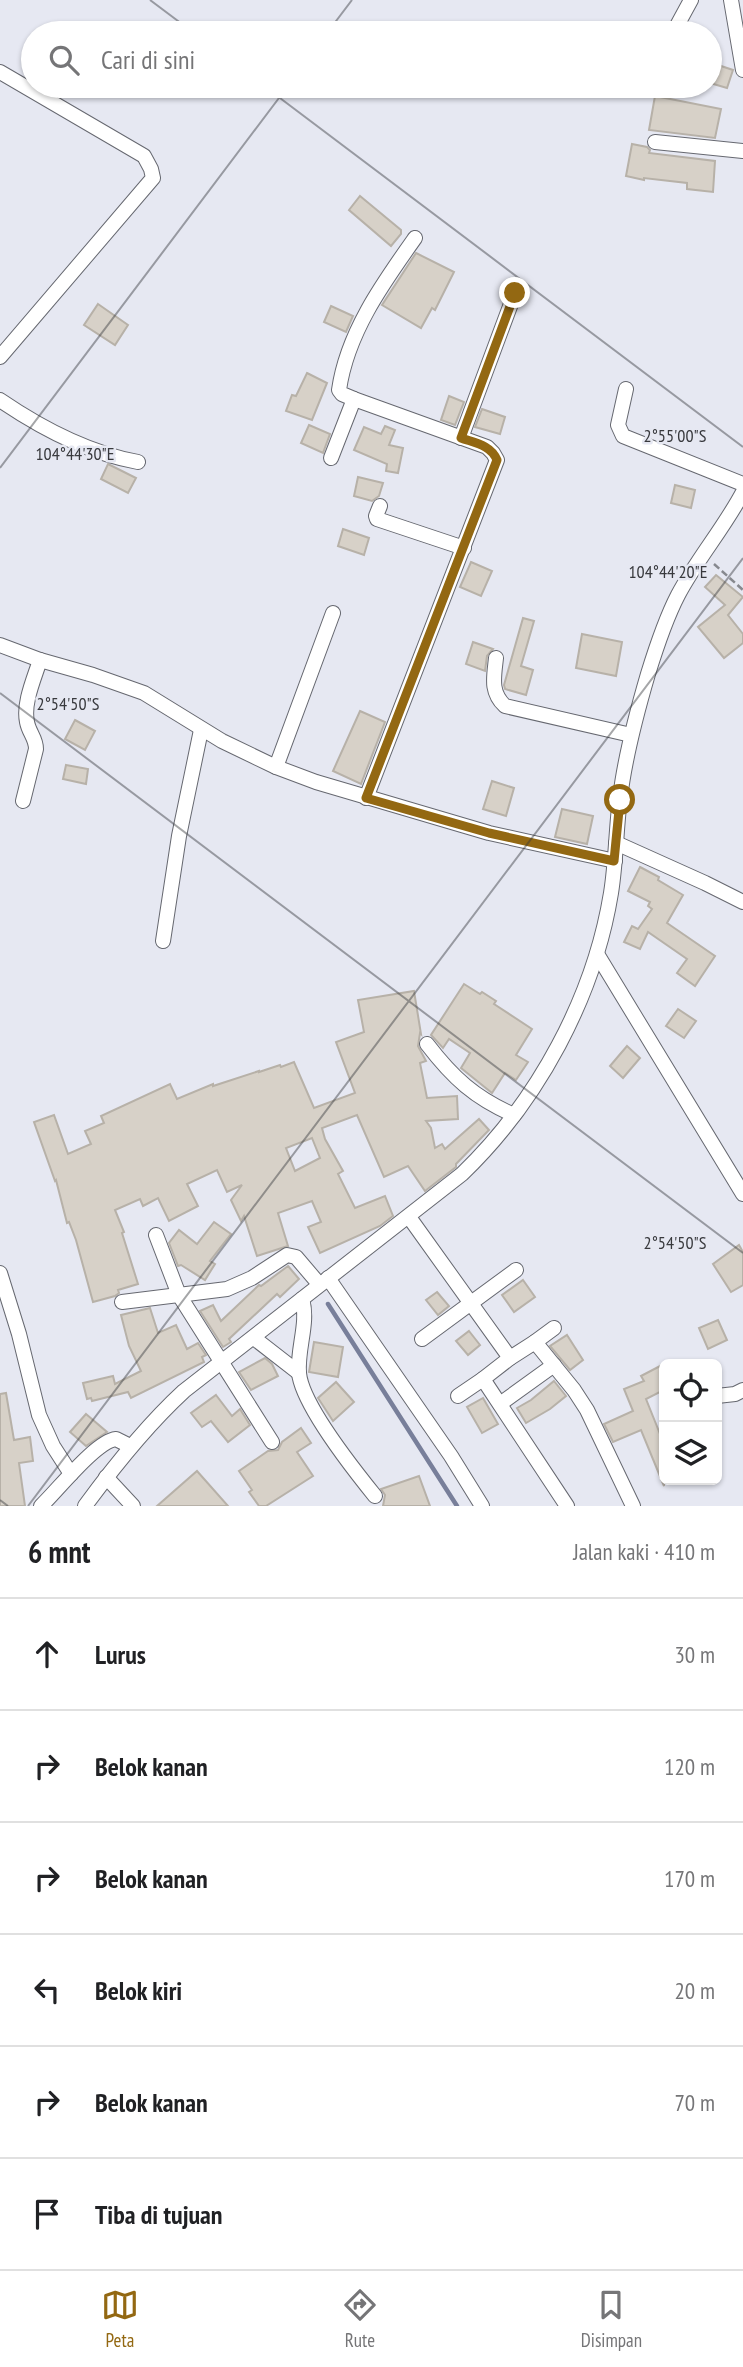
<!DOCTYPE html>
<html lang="id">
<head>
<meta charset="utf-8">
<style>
  body { margin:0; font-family:"PT Sans Narrow",sans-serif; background:#f2f2f2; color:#202124 }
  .controls { position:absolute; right:21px; bottom:21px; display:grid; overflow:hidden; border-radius:10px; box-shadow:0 2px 5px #0004 }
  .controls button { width:63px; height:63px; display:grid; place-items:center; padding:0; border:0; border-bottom:2px solid #e0e0e0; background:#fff; color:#202124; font:35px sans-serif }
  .stop { position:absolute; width:21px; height:21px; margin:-16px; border:5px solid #936812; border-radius:50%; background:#fff }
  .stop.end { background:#936812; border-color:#fff; box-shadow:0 2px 7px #0008 }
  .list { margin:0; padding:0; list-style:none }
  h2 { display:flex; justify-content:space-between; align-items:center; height:91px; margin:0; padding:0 28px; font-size:30px }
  h2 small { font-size:23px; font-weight:400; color:#757577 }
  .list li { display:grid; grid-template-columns:46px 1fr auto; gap:21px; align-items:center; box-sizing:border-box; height:112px; padding:0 28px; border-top:2px solid #e0e0e0 }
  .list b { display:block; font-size:26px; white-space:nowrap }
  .list em { font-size:23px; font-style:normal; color:#757577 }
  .icon { flex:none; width:38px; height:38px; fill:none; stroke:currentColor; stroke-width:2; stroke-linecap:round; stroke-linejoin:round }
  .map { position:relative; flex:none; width:743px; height:1506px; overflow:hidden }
  .search { position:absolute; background:#fff; box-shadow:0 2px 5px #0004; left:21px; right:21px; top:21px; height:77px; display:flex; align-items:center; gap:18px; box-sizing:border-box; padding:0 24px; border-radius:38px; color:#757577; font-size:26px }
  .sheet { height:763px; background:#fff }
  nav { display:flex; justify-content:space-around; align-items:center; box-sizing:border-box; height:98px; border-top:2px solid #e0e0e0; background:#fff; font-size:19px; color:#757577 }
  nav a { display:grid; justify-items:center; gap:4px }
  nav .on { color:#936812 }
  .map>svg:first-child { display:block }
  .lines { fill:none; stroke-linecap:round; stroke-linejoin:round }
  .stream { stroke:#787f9a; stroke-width:4.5 }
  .building { fill:#d7d1c8; stroke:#b7b1a8; stroke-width:2; fill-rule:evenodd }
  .minor-casing { stroke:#666870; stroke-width:16 }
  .path { stroke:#87898f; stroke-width:2.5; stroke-dasharray:7 3.5; stroke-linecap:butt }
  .minor { stroke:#fff; stroke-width:14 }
  .route { stroke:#936812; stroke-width:9 }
  .ticks { fill:none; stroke:#38393d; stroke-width:2; stroke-opacity:0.45 }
  .ticks-label { font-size:18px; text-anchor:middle; fill:#38393d; stroke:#e6e8f2; stroke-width:5; stroke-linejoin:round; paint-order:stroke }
</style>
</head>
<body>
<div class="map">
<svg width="743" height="1506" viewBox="0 0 743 1506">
  <rect width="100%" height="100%" fill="#e6e8f2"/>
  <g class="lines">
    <!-- stream -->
    <polyline class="stream" points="328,1304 457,1506"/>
  </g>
  <!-- building -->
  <g class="building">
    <polygon points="712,63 733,70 727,88 710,83"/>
    <polygon points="655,96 721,109 715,138 649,130"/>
    <polygon points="632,144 647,147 650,150 649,153 715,161 713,192 687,189 687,183 644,178 644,180 626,176"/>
    <polygon points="360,196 401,230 401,234 391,246 349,210"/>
    <polygon points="416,253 454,272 435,310 432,308 421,328 382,305"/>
    <polygon points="98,304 128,325 115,345 84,325"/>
    <polygon points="331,306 353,316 346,332 324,322"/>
    <polygon points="307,373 327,383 312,420 286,411 292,395 296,396"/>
    <polygon points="449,396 464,402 455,425 441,420"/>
    <polygon points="482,409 505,417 500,434 475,427"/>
    <polygon points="309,425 330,434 323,453 301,443"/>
    <polygon points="385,426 395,430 389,445 403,448 398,473 386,471 387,464 354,450 364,427 381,434"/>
    <polygon points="108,464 136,478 128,493 101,479"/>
    <polygon points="358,477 383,483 379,496 372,501 354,496"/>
    <polygon points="675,485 695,490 691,508 671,503"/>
    <polygon points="343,529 369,538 364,555 338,546"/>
    <polygon points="471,562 492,571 481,596 460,587"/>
    <polygon points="716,575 743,597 728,615 743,634 743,643 724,658 698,627 725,605 705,587"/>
    <polygon points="523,618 534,621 521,666 533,670 526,695 505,689 504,685"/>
    <polygon points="582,634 622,642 616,676 576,668"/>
    <polygon points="473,642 493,649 487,656 485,671 466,664"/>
    <polygon points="360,711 385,722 361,784 333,771"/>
    <polygon points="75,720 95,731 85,750 65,739"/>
    <polygon points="66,765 88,769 86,784 63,779"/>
    <polygon points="492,781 514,788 506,816 483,809"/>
    <polygon points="562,809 593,816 587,844 555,837"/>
    <polygon points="640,867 659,877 658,880 683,895 667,923 715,956 695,986 677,973 687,959 648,932 640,949 624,942 632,926 638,929 652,909 648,906 650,902 628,891"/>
    <polygon points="464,984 480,994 482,992 496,1001 494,1004 532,1029 516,1055 528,1062 516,1080 505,1073 492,1093 461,1068 470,1053 449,1039 443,1048 431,1035"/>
    <path d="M414 991 421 1034 420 1033 418 1046 426 1061 420 1063 427 1098 457 1096 458 1119 426 1121 431 1128 435 1148 442 1144 445 1149 479 1119 489 1130 456 1164V1167L425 1191 408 1166 384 1177 357 1115 322 1128 325 1139 343 1171 338 1174 355 1208 385 1196 393 1216 380 1226 320 1253 308 1227 321 1222 312 1201 278 1213 288 1246 257 1256 244 1216 241 1221 231 1200 242 1185 227 1192 217 1170 187 1184 198 1206 169 1221 158 1198 143 1206 140 1199 115 1210 124 1232 122 1233 138 1284 118 1290 119 1293 115 1296 93 1302 76 1240 69 1222 67 1223 56 1180 55 1181 34 1122 54 1115 68 1154 91 1144 85 1131 104 1123 101 1116 170 1084 177 1099 213 1084V1086L259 1071V1072L280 1065 281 1067 294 1062 314 1108 355 1093 336 1042 364 1032 358 1000ZM312 1138 320 1158 295 1171 286 1148Z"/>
    <polygon points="678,1009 696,1021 684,1038 666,1026"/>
    <polygon points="627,1046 640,1058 623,1078 610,1066"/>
    <polygon points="214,1222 231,1234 210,1261 215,1264 205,1280 181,1265 178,1266 169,1243 179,1230 197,1244"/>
    <polygon points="739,1245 743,1252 743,1285 731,1292 713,1264"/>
    <polygon points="288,1266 299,1279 280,1297 277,1294 229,1339 231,1342 223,1347 200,1311 213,1305 221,1321 259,1285 261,1286"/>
    <polygon points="523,1280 535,1297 514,1312 502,1295"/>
    <polygon points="437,1292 449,1306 438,1315 426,1300"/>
    <polygon points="150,1308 158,1333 176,1325 187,1349 198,1343 206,1355 202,1357 204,1362 131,1398 128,1392 92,1401 91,1398 87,1399 83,1383 113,1376 115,1384 141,1371 129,1346 121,1315"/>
    <polygon points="718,1320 727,1340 708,1349 699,1328"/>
    <polygon points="469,1331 480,1345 468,1355 456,1341"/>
    <polygon points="567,1335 583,1360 570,1370 550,1346"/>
    <polygon points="314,1342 343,1347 338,1377 309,1372"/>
    <polygon points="265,1358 272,1364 278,1376 251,1390 239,1372"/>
    <polygon points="664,1364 664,1390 646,1399 664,1444 664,1486 641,1430 613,1442 604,1424 633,1411 624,1389 644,1381 641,1376"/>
    <polygon points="554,1381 566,1396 550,1409 526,1423 517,1408 531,1400"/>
    <polygon points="336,1382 354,1402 333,1421 318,1398"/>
    <polygon points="6,1393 14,1440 30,1437 33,1461 19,1463 25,1506 0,1506 0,1394"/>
    <polygon points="216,1395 232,1416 240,1409 250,1425 228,1442 211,1421 202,1427 191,1413"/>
    <polygon points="483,1398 498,1424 482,1433 467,1407"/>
    <polygon points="86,1414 107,1432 86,1446 70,1432"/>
    <polygon points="301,1428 311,1443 297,1452 313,1476 266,1506 259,1506 249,1492 252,1490 239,1471 268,1451 278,1450 282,1442"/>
    <polygon points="197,1471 228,1506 157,1506"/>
    <polygon points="419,1476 430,1506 383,1506 385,1495 381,1489"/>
  </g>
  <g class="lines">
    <defs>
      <g id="minor">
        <polyline points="731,0 743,70"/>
        <polyline points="673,33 691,0"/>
        <polyline points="0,72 144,156 151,169 153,178 0,357"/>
        <polyline points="655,142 743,151"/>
        <polyline points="626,389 618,425 623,436 743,484"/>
        <path d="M0 400C41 428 89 453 138 462"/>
        <polyline points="461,438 515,293"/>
        <polyline points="331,458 354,399"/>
        <polyline points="380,506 376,516 377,519 464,548"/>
        <polyline points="0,645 40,660 93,675 144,693 222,741 276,767 316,782 489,833 615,861"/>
        <path d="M496 658C494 677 490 692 505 706L631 735"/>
        <polyline points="276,767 333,613"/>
        <path d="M366 798 497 460 493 453 487 447 354 399 342 394 339 390C347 333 383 283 415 238"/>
        <path d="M23 801 36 749C36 738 29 733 27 722 23 703 34 679 40 660"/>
        <polyline points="616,843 705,883 743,902"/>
        <polyline points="163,941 179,836 201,730"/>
        <polyline points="597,954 743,1194"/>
        <path d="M427 1044C453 1078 475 1098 514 1115"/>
        <polyline points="409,1217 510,1358 535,1342 574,1390 587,1410 633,1506"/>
        <polyline points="156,1235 179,1295 272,1442"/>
        <polyline points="0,1273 19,1334 39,1415 53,1446 71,1474"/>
        <polyline points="328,1278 451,1456 482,1506"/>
        <path d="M302 1299C309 1323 297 1348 299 1373 302 1405 354 1470 375 1496"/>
        <polyline points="122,1302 227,1289 252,1278 287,1255 296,1257 319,1284"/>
        <polyline points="254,1338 299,1373"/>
        <polyline points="422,1339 516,1270"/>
        <polyline points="535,1342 554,1328"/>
        <polyline points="510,1358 483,1379 567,1506"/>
        <polyline points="458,1396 483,1379"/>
        <polyline points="717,1396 735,1394 743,1390"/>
        <polyline points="500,1404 554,1365"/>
        <polyline points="106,1477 133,1506"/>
        <path d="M41 1506C57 1491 96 1441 116 1439L130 1446"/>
        <path d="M85 1506C115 1465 146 1426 184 1391L462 1174C538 1101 594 997 611 893 616 862 616 830 620 798 625 756 636 715 648 674 656 648 665 620 678 595 697 559 724 528 743 492"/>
      </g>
    </defs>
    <!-- minor casing -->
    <use href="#minor" class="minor-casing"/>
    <!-- path -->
    <polyline class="path" points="714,564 743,590"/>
    <!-- minor -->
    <use href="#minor" class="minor"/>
  </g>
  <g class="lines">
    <!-- route -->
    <path class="route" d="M515 293 461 438C475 443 491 445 497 460L366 798 489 833 614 861 620 800"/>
  </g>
  <!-- ticks -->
  <path class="ticks" d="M150 0 194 33M327 33 352 0M264 86 743 447M0 468 288 86M0 693 743 1253M0 1500 8 1506M28 1506 743 558"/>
  <g class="ticks-label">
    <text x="675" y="442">2°55'00"S</text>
    <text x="75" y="460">104°44'30"E</text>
    <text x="668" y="578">104°44'20"E</text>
    <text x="68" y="710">2°54'50"S</text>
    <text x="675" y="1249">2°54'50"S</text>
  </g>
</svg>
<div class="controls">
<button><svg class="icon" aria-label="locate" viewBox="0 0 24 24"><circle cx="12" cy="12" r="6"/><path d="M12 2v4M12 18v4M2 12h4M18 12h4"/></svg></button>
<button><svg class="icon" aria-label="layers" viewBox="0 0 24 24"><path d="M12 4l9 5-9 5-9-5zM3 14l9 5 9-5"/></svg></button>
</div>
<div class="stop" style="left:620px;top:800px"></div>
<div class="stop end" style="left:515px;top:293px"></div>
<div class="search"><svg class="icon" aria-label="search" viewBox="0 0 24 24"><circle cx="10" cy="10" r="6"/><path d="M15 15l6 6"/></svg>Cari di sini</div>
</div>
<section class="sheet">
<h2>6 mnt<small>Jalan kaki · 410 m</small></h2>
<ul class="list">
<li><svg class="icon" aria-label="ahead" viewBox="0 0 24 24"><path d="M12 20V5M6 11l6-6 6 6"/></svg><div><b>Lurus</b></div><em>30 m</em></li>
<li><svg class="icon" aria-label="right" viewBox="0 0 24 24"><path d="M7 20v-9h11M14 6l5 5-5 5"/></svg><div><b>Belok kanan</b></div><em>120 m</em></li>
<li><svg class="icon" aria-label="right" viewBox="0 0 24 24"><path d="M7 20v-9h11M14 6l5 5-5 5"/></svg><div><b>Belok kanan</b></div><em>170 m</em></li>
<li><svg class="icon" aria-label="left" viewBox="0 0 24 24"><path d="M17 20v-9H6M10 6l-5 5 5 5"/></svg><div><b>Belok kiri</b></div><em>20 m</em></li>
<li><svg class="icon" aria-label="right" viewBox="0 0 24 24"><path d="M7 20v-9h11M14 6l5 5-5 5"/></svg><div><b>Belok kanan</b></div><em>70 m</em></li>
<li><svg class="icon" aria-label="arrive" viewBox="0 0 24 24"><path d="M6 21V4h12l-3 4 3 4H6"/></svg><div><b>Tiba di tujuan</b></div></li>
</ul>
</section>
<nav>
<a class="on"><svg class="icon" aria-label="map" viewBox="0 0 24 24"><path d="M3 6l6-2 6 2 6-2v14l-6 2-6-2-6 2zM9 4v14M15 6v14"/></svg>Peta</a>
<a><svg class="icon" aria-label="directions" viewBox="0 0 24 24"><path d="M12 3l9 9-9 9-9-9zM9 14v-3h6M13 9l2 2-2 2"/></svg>Rute</a>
<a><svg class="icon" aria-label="saved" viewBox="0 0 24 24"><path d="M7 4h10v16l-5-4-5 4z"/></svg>Disimpan</a>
</nav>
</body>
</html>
